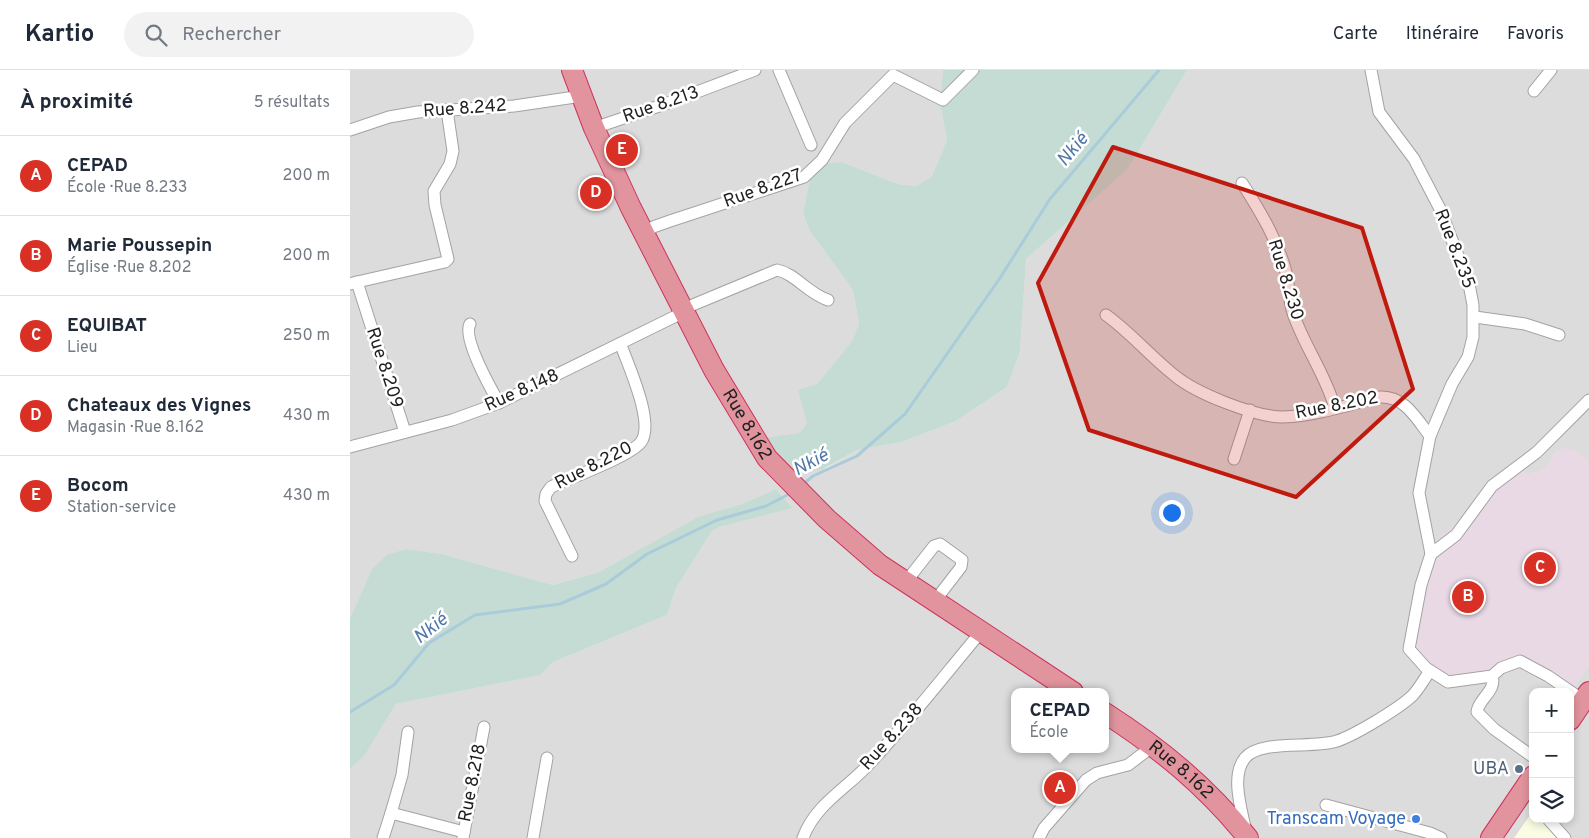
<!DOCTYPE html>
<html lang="fr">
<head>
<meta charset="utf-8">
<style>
  body { margin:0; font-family:Overpass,sans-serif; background:#f2f2f3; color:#1f2937 }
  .controls { position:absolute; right:15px; bottom:15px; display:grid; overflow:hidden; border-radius:10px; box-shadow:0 2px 8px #0003 }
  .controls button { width:45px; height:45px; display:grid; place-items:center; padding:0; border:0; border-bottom:1px solid #e0e1e3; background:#fff; color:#1f2937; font:25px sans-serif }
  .you { position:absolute; left:821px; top:442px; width:18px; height:18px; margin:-12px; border:4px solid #fff; border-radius:50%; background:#1a73e8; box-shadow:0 0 0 8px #1a73e833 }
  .badge { display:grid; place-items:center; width:32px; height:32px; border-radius:50%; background:#d93025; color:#fff; font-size:16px; font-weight:700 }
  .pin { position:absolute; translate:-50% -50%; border:2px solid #fff; box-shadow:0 1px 5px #0006 }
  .popup { position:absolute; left:661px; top:618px; width:98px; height:65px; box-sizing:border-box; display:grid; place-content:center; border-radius:10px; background:#fff; filter:drop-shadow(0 1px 4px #0005); font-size:16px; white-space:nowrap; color:#747a83 }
  .popup b { font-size:19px; color:#1f2937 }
  .popup::after { content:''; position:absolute; left:50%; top:100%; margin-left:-10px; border:10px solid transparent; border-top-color:#fff }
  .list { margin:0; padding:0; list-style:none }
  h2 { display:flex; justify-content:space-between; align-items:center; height:65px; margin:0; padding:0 20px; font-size:21px }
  h2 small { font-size:16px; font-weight:400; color:#747a83 }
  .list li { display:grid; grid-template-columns:32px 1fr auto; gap:15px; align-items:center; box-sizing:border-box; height:80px; padding:0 20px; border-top:1px solid #e0e1e3 }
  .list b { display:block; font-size:19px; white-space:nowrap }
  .list p { margin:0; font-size:16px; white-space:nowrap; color:#747a83 }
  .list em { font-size:16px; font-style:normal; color:#747a83 }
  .icon { flex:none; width:28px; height:28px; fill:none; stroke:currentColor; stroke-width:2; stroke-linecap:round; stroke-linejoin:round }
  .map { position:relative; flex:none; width:1239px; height:768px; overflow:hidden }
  header { display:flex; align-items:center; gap:30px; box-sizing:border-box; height:70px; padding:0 25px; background:#fff; border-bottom:1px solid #e0e1e3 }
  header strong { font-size:24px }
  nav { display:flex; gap:28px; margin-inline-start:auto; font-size:18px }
  .search { width:350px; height:45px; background:#f2f2f3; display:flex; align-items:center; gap:12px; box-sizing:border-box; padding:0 18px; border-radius:28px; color:#747a83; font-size:19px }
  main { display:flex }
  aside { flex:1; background:#fff }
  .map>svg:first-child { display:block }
  .residential { fill:#dddcdc; fill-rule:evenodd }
  .industrial { fill:#e8d9e4 }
  .education { fill:#fbfde2 }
  .wetland { fill:#c4dcd3 }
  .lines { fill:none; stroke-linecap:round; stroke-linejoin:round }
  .stream { stroke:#aaccda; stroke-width:3 }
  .street-casing { stroke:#a3a3a3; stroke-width:13 }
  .highway-casing { stroke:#cf325d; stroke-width:22 }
  .street { stroke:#fff; stroke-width:11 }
  .highway { stroke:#e1949d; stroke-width:20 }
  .marked { fill:#c0190e; fill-opacity:0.2; stroke:#c0190e; stroke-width:4; stroke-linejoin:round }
  .service-dot { fill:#5c6f8a; stroke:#fff; stroke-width:2 }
  .shop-dot { fill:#3f7fe0; stroke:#fff; stroke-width:2 }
  .labels { text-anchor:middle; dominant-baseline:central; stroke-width:5; stroke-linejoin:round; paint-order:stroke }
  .street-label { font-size:18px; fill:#1f1f1f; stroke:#fff }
  .service-label { font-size:18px; fill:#4e5e75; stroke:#fff; text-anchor:end }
  .shop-label { font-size:18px; fill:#366cbe; stroke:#fff; text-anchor:end }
  .water-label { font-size:19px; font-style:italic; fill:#5278a9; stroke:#fff }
</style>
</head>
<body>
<header>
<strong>Kartio</strong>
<div class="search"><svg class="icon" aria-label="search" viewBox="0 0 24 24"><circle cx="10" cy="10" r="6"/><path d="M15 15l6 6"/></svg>Rechercher</div>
<nav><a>Carte</a><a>Itinéraire</a><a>Favoris</a></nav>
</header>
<main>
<aside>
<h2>À proximité<small>5 résultats</small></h2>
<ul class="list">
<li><span class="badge">A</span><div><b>CEPAD</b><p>École · Rue 8.233</p></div><em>200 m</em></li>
<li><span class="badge">B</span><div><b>Marie Poussepin</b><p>Église · Rue 8.202</p></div><em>200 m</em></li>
<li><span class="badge">C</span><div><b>EQUIBAT</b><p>Lieu</p></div><em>250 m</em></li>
<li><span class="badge">D</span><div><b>Chateaux des Vignes</b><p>Magasin · Rue 8.162</p></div><em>430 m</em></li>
<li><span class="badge">E</span><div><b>Bocom</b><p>Station-service</p></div><em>430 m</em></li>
</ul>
</aside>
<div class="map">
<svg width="1239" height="768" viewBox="0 0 1239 768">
  <rect width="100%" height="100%" fill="#efede6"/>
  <!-- residential -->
  <path class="residential" d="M0 0H593L590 33 597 70 582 106 567 116 548 114 492 92 460 108 453 143 459 160 503 220 509 254 502 271 467 314 457 353 450 364 475 399 507 380 552 372 606 351 657 317 670 282 676 189 777 100 837 0H1239V391L1224 381H1207L1197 396 1191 401 1180 404 1174 403 1149 602 1165 596 1212 622H1183V749H1220V623L1239 595V768H0V699L15 685 46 634 189 605 203 592 317 545 326 518 362 461 369 457 441 437 426 419 392 434 349 447 249 502 203 515 92 484 56 479 22 499 0 548ZM665 622H755V679H665Z"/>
  <!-- industrial -->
  <polygon class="industrial" points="1213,378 1224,381 1239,391 1239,595 1220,623 1212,622 1165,596 1119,615 1097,614 1074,605 1052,579 1084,472 1123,437 1171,400 1180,404 1191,401 1197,396 1207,381"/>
  <!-- education -->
  <polygon class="education" points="1183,741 1183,749 1197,749 1214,768 1164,768"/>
  <!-- wetland -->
  <g class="wetland">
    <polygon points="593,0 837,0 777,100 676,189 670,282 657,317 606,351 552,372 507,380 475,398 438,407 399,370 450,363 457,353 448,320 467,314 502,271 509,254 503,220 459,160 453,143 460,108 472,94 492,92 548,114 567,116 582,106 597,70 590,33"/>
    <polygon points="426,419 442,438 369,457 362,461 326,518 317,545 203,592 190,605 46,634 15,685 0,699 0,548 22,499 37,485 56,479 92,484 203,515 249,502 348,447 392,434"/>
  </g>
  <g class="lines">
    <!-- stream -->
    <g class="stream">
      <polyline points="452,415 463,406 507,386 555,344 650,208 700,129 809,0"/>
      <polyline points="0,642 44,615 79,573 125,545 210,534 256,514 297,484 367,450 416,436 441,423"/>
    </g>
    <defs>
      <g id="street">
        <polyline points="429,0 461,75"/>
        <polyline points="1021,0 1029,42 1064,89 1090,139 1119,214 1123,235 1123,267 1118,287 1102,314 1080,366"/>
        <polyline points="1184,21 1201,0"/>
        <polyline points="244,58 318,33 405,0"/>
        <polyline points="0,60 39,47 68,42 164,36 232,26"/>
        <path d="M892 113C910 141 929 172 937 206 939 218 939 231 943 243 954 276 975 303 985 338"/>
        <polyline points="296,165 303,157 320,151 454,107 472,90 495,53 543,5 593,30 623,0"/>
        <polyline points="7,212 95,192 98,189 85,135 84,121 100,94 103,81 97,40"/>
        <polyline points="0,214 7,212 55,362"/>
        <path d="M333 239 427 200C446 204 457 223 478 230"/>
        <path d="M756 245C781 263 800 286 824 305 845 323 905 347 933 347 965 346 998 335 1029 327 1054 325 1066 348 1080 366L1069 423 1081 484 1071 515 1059 579 1076 598 1098 612 1142 606 1151 598 1170 591 1198 606 1233 630"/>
        <polyline points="1125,247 1175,254 1209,265"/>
        <path d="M120 254C112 268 141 319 149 333"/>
        <polyline points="0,377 102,350 149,333 334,242"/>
        <polyline points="884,389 900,340"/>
        <polyline points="1081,484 1106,465 1142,416 1187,382 1239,330"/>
        <path d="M222 486 195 431 196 424 201 417C220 408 281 386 291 372 305 353 278 295 271 275"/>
        <polyline points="555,513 584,476 590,474 612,490 611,497 584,532"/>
        <path d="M1142 606C1147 621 1128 629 1127 642L1144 659 1183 687"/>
        <polyline points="58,662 52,705 41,743 114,762"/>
        <polyline points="976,735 1080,763 1091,768"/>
        <polyline points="1198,749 1215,768"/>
        <path d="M896 762C892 741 880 706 895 688 910 669 963 679 987 671 1005 665 1048 639 1062 626 1069 619 1074 609 1080 601"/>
        <polyline points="33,768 41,743"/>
        <polyline points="113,768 134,657"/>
        <polyline points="183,768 197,688"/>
        <path d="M453 768C465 734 498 718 521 692 559 651 594 606 630 563"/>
        <polyline points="689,768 694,758 736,710 747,703 778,695 803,676"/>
      </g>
      <g id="highway">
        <path id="s1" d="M222 0 244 58 281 138 364 300 417 388 477 449 530 495 723 622"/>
        <path id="s2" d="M755 643C811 679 856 716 898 768"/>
        <polyline points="1220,650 1239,622"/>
        <polyline points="1141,768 1183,706"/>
      </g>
    </defs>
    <!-- street casing -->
    <use href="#street" class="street-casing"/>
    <!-- highway casing -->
    <use href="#highway" class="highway-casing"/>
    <!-- street -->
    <use href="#street" class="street"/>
    <!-- highway -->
    <use href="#highway" class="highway"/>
  </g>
  <!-- marked area -->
  <path class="marked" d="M763 77 1012 158 1063 319 946 427 739 360 688 213Z"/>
  <!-- markers -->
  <circle class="service-dot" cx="1169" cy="699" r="5"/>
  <circle class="shop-dot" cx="1066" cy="749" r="5"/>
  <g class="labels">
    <!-- street labels -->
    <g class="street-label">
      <text transform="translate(311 35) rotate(-19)">Rue 8.213</text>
      <text transform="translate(115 39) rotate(-4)">Rue 8.242</text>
      <text transform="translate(413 119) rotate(-20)">Rue 8.227</text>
      <text transform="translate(1104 179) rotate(69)">Rue 8.235</text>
      <text transform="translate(935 210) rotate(73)">Rue 8.230</text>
      <text transform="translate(34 298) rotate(72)">Rue 8.209</text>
      <text transform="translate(172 321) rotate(-24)">Rue 8.148</text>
      <text transform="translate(987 336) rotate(-11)">Rue 8.202</text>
      <text stroke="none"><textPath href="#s1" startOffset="396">Rue 8.162</textPath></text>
      <text transform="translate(244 396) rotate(-27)">Rue 8.220</text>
      <text transform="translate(542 667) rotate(-48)">Rue 8.238</text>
      <text stroke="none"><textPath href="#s2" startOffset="95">Rue 8.162</textPath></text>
      <text transform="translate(123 713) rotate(-79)">Rue 8.218</text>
    </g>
    <!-- service labels -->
    <g class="service-label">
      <text x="1159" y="699">UBA</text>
    </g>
    <!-- shop labels -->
    <g class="shop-label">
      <text x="1056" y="749">Transcam Voyage</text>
    </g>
    <!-- water labels -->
    <g class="water-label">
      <text transform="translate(723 80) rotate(-50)">Nkié</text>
      <text transform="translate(461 393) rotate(-28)">Nkié</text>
      <text transform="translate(81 559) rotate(-38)">Nkié</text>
    </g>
  </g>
</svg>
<div class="controls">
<button>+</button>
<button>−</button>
<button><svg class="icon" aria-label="layers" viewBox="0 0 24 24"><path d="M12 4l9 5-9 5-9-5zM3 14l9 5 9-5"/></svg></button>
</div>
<div class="you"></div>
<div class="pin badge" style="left:710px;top:718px">A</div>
<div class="popup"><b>CEPAD</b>École</div>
<div class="pin badge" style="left:1118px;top:527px">B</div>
<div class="pin badge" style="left:1190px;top:498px">C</div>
<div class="pin badge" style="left:246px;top:123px">D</div>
<div class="pin badge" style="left:272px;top:80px">E</div>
</div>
</main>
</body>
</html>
